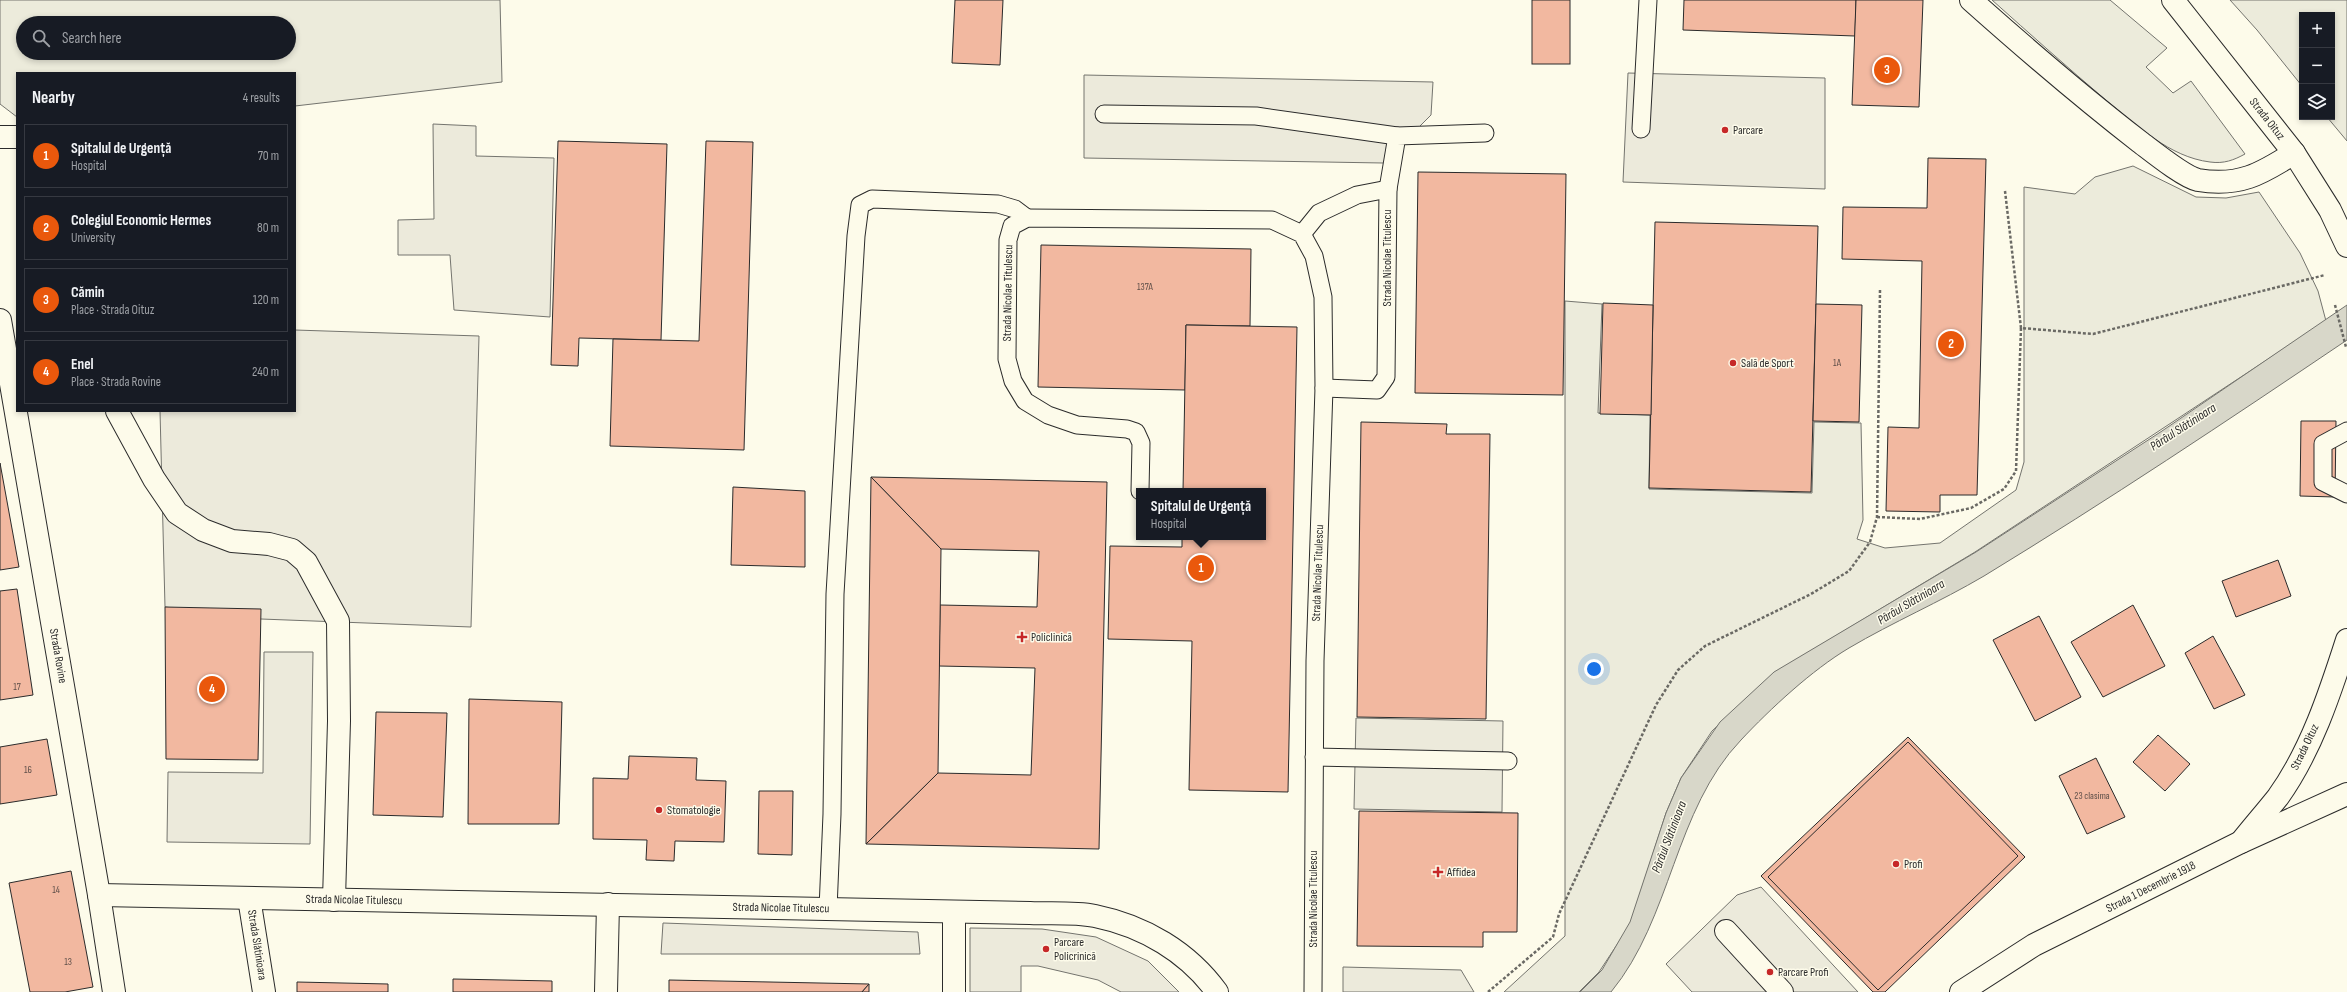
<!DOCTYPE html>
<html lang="en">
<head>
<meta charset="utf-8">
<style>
  body { margin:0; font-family:"Sofia Sans Condensed",sans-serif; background:#20242c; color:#f1f3f6 }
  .controls { position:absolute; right:12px; top:12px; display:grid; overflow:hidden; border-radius:0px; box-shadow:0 2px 6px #0003 }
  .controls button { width:36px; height:36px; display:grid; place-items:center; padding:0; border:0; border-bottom:1px solid #363941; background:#171b24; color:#f1f3f6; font:20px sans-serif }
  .you { position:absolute; left:1594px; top:669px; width:14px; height:14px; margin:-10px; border:3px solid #fff; border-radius:50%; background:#1a73e8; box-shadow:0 0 0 6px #1a73e833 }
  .badge { display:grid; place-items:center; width:26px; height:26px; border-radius:50%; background:#ea580c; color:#fff; font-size:13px; font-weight:700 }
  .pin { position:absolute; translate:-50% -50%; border:2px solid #fff; box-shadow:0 1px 4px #0006 }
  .popup { position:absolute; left:1136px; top:488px; width:130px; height:52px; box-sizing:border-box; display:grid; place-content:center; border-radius:0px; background:#171b24; filter:drop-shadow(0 1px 3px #0005); font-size:13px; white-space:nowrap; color:#9ea1a6 }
  .popup b { font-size:15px; color:#f1f3f6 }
  .popup::after { content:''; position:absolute; left:50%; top:100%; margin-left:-8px; border:8px solid transparent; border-top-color:#171b24 }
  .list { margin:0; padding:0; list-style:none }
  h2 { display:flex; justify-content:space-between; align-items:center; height:52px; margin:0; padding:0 16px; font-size:17px }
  h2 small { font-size:13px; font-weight:400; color:#9ea1a6 }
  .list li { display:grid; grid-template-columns:26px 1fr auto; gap:12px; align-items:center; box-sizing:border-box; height:64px; margin:0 8px 8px; padding:0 8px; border:1px solid #363941; border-radius:0px }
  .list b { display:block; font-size:15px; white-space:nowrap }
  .list p { margin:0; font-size:13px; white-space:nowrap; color:#9ea1a6 }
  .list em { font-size:13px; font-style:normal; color:#9ea1a6 }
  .icon { flex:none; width:22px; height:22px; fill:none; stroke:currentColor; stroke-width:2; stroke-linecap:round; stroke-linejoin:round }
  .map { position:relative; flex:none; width:2347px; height:992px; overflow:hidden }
  .search { position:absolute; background:#171b24; box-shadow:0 2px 6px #0003; left:16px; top:16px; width:280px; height:44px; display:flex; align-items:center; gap:10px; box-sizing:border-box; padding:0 14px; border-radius:22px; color:#9ea1a6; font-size:15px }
  .panel { position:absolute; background:#171b24; box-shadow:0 2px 6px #0003; left:16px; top:72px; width:280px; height:340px; border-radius:0px }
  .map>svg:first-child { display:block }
  .green { fill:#ecebdb; stroke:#74746e; fill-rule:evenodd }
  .parking { fill:#eceadb; stroke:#74746e }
  .water { fill:#d8d7c9; stroke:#74746e }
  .building { fill:#f2b8a0; stroke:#2b2b2b }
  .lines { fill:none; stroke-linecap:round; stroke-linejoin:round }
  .service-casing { stroke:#2b2b2b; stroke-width:19 }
  .minor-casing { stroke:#2b2b2b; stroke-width:24 }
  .tertiary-casing { stroke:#2b2b2b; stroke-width:24 }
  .secondary-casing { stroke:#2b2b2b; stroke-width:24 }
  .path { stroke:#6a6964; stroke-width:2.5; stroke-dasharray:3 2; stroke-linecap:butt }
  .service { stroke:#fdfbea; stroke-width:17 }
  .minor { stroke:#fdfbea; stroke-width:22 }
  .tertiary { stroke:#fdfbea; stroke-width:22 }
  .secondary { stroke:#fdfbea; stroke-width:22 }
  .poi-dot { fill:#c62828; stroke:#fdfbea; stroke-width:1.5 }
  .labels { text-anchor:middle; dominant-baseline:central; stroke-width:3; stroke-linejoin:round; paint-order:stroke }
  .number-label { font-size:10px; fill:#5d4e48 }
  .street-label { font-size:12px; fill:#2b2b2b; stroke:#fdfbea }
  .poi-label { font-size:12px; fill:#2b2b2b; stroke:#fdfbea; text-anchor:start }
  .water-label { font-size:13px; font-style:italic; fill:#2b2b2b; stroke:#fdfbea }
</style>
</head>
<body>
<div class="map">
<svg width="2347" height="992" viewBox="0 0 2347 992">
  <rect width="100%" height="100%" fill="#fdfbea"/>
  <!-- green -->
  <g class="green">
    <path d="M0 0H500L502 82 295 106V73H17V117L0 104ZM23 23H289V53H23Z"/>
    <path d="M1992 0H2110L2167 48 2146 67 2173 93 2191 81 2245 154C2234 160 2224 164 2210 162 2169 157 2137 125 2107 101 2068 68 2030 34 1992 0Z"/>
    <polygon points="2230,0 2347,0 2347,141 2327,117 2332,117 2332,15 2302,15 2302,86 2257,30"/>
    <polygon points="2133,166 2196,197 2226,198 2259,192 2300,253 2318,291 2326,321 1975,552 1774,673 1712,731 1681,778 1666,813 1630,925 1599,972 1579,992 1504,992 1565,936 1565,301 1602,304 1598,413 1650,415 1649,489 1812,493 1814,422 1861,423 1863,520 1857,539 1885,548 1940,543 2016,490 2024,462 2024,187 2075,194 2095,177"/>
  </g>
  <!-- parking -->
  <g class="parking">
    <polygon points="1628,73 1825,78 1825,189 1623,182"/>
    <polygon points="1084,75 1433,82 1431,115 1383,163 1084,158"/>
    <polygon points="433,124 476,126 476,156 554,158 550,317 454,310 450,255 398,255 398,220 434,219"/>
    <polygon points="295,330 479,336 471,627 261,619 165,607 160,411 295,411"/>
    <polygon points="264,652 313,652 310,844 167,842 168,772 263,773"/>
    <polygon points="1356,718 1503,721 1502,812 1354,809"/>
    <polygon points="1761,887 1858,992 1692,992 1666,964 1737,895"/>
    <polygon points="663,923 918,932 920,954 661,954"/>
    <polygon points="970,928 1042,929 1096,937 1148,961 1179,992 1121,992 1098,980 1038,966 1021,966 1021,992 970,992"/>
    <polygon points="1343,967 1461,970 1474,992 1343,992"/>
  </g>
  <!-- water -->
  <path class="water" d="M2347 305V340C2227 421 2107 501 1984 576 1940 602 1893 622 1849 648 1812 670 1770 709 1741 740 1674 810 1672 918 1611 992H1580L1602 970 1630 922 1666 813 1681 778 1720 722 1774 672 1976 552 2162 431Z"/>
  <!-- building -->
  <g class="building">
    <polygon points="955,0 1003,0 1000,65 952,63"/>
    <rect x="1532" y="0" width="38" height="64"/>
    <polygon points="1684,0 1856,0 1855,36 1683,30"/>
    <polygon points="1856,0 1923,0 1919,107 1852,105"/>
    <polygon points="558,141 667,144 661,340 579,338 578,366 551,365"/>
    <polygon points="706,141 753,142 744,450 610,446 613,339 699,341"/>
    <polygon points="1928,158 1986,159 1977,495 1940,495 1940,512 1886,511 1888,427 1919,428 1922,261 1842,259 1843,207 1927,208"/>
    <polygon points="1418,172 1566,174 1563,395 1415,393"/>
    <polygon points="1655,222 1818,226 1811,492 1649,488"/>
    <polygon points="1041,245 1251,249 1250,326 1186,325 1185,390 1038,387"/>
    <polygon points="1603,303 1653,305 1651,415 1600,414"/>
    <polygon points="1816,304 1862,305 1859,422 1813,421"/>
    <polygon points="1186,325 1297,327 1288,792 1189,790 1192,641 1108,639 1110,546 1182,547 1182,537 1263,537 1263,491 1183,491"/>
    <polygon points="2301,421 2336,421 2335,497 2300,496"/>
    <polygon points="1361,422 1447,424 1446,434 1490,434 1486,719 1357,717"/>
    <polygon points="0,463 19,567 0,570"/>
    <polygon points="871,477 1107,482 1099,849 866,844 938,773 1031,775 1035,668 939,666 940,605 1037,607 1039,551 941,549"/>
    <polygon points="871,477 941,549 938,773 866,844"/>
    <polygon points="733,487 805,491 805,567 731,565"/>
    <polygon points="2278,560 2291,596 2236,617 2222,581"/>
    <polygon points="17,589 33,695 0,700 0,591"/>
    <polygon points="2133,605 2165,666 2103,697 2071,642"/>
    <polygon points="165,607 261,609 258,760 166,759"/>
    <polygon points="2039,616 2081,697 2035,721 1993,640"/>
    <polygon points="2213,636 2245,695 2214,709 2185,653"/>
    <polygon points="469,699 562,702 559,824 468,824"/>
    <polygon points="376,712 447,713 443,817 373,815"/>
    <polygon points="2158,735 2190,764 2165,791 2133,762"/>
    <polygon points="1908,737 2025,857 1885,992 1873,992 1761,876"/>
    <polygon points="47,739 57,795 0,804 0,747"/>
    <polygon points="1908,742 2018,856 1878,990 1768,877"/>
    <polygon points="629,756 697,758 696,780 726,781 724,842 675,841 674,861 646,860 647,840 593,839 593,778 628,779"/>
    <polygon points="2096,758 2125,817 2087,834 2059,776"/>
    <polygon points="759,791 793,791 792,855 758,854"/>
    <polygon points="1359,811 1518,813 1517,932 1483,932 1483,947 1357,946"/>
    <polygon points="71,871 93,987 65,992 30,992 9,883"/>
    <polygon points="453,979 552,981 552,992 453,992"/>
    <polygon points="669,980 869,984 862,992 669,992"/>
    <polygon points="297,982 388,984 388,992 297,992"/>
    <polygon points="869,984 869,992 862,992"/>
  </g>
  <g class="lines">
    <defs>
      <g id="service">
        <polyline points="1104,114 1256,116 1397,136"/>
        <polyline points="1641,129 1648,0"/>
        <polyline points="1388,189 1397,136 1485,133"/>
        <polyline points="1302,234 1319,213 1357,195 1388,189 1386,377 1377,390 1324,388"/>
        <polyline points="2347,431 2323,444 2323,482 2347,494"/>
        <polyline points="1140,491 1141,443 1136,432 1127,429 1077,425 1048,415 1025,401 1013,381 1007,359 1008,240 1012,226 1027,218 1272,220 1302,234 1314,256 1323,297 1324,388 1315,661 1313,992"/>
        <polyline points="1314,757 1508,761"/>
        <polyline points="828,909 832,814 835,594 856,236 860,205 872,199 998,204 1015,209 1027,218"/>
      </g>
      <g id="minor">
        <path d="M1971 0C2026 49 2082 97 2140 142 2152 151 2184 177 2198 180 2239 187 2261 174 2294 153"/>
        <polyline points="0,137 17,137"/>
        <polyline points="0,320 99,895 114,992"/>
        <polyline points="117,411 154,479 177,513 203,530 232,541 269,544 292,550 306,562 338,621 339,721 334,900"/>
        <path d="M99 895 1030 913C1051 914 1074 912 1095 916 1144 926 1188 952 1217 992"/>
        <polyline points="249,898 264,992"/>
        <polyline points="1726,931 1782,992"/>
        <polyline points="606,992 608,904"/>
        <polyline points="954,992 954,912"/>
      </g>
      <g id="tertiary">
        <polyline points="2173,0 2294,153 2330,210 2347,246"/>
        <path d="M2241 842C2253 827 2266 812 2278 797 2311 751 2330 693 2347 640"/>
      </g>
      <polyline id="secondary" points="1961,992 2034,945 2241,842 2347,794"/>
    </defs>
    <!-- service casing -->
    <use href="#service" class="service-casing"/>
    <!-- minor casing -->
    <use href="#minor" class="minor-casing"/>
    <!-- tertiary casing -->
    <use href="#tertiary" class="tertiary-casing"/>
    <!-- secondary casing -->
    <use href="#secondary" class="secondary-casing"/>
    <!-- path -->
    <g class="path">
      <polyline points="2005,191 2021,328 2093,334 2325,275"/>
      <polyline points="2335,305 2346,347"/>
      <polyline points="1877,517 1920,519 1971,508 2004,489 2016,471 2021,328"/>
      <polyline points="1488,992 1553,937 1559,914 1656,705 1678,670 1705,646 1811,594 1849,571 1870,542 1877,517 1880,290"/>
    </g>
    <!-- service -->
    <use href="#service" class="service"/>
    <!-- minor -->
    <use href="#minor" class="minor"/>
    <!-- tertiary -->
    <use href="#tertiary" class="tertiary"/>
    <!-- secondary -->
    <use href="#secondary" class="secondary"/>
  </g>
  <!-- markers -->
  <g class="poi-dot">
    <circle cx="1725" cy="130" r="4"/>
    <circle cx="1733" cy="363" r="4"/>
    <path d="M1020 631h4v4h4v4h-4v4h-4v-4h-4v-4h4z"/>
    <circle cx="659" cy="810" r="4"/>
    <circle cx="1896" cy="864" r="4"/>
    <path d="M1436 866h4v4h4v4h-4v4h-4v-4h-4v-4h4z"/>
    <circle cx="1046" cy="949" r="4"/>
    <circle cx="1770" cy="972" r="4"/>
  </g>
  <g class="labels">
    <!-- number labels -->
    <g class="number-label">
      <text x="1145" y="287">137A</text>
      <text x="1837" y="363">1A</text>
      <text x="17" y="687">17</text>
      <text x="28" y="770">16</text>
      <text x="2092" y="796">23 clasima</text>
      <text x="56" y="890">14</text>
      <text x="68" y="962">13</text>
    </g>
    <!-- street labels -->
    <g class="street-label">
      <text transform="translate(2267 119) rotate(52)">Strada Oituz</text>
      <text transform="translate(1387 258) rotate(-90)">Strada Nicolae Titulescu</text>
      <text transform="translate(1008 293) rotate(-89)">Strada Nicolae Titulescu</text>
      <text transform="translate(1318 573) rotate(-88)">Strada Nicolae Titulescu</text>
      <text transform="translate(58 656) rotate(80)">Strada Rovine</text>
      <text transform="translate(2305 747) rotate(-64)">Strada Oituz</text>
      <text transform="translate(2151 887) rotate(-27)">Strada 1 Decembrie 1918</text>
      <text transform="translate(1313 899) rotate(-90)">Strada Nicolae Titulescu</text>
      <text transform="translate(354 900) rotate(1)">Strada Nicolae Titulescu</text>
      <text transform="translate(781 908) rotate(1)">Strada Nicolae Titulescu</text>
      <text transform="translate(257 945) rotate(81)">Strada Slătinioara</text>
    </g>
    <!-- poi labels -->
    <g class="poi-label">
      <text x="1733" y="130">Parcare</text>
      <text x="1741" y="363">Sală de Sport</text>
      <text x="1031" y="637">Policlinică</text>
      <text x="667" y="810">Stomatologie</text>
      <text x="1904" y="864">Profi</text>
      <text x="1447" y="872">Affidea</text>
      <text x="1054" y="942">Parcare<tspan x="1054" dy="14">Policrinică</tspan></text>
      <text x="1778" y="972">Parcare Profi</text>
    </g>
    <!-- water labels -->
    <g class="water-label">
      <text transform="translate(2183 427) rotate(-33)">Pârâul Slătinioara</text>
      <text transform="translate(1911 602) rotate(-31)">Pârâul Slătinioara</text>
      <text transform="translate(1669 837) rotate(-69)">Pârâul Slătinioara</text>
    </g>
  </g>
</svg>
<div class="controls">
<button>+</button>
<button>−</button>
<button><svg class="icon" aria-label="layers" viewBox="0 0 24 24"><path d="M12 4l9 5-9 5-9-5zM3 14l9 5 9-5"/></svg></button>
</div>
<div class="you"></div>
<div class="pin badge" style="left:1201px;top:568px">1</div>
<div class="popup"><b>Spitalul de Urgență</b>Hospital</div>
<div class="pin badge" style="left:1951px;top:344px">2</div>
<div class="pin badge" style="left:1887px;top:70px">3</div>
<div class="pin badge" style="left:212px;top:689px">4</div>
<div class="search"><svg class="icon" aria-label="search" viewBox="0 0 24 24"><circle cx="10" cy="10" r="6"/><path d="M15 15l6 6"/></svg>Search here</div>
<section class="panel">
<h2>Nearby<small>4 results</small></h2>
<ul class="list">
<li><span class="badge">1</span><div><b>Spitalul de Urgență</b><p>Hospital</p></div><em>70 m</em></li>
<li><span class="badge">2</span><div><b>Colegiul Economic Hermes</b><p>University</p></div><em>80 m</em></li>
<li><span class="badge">3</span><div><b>Cămin</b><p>Place · Strada Oituz</p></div><em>120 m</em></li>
<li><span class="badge">4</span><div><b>Enel</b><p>Place · Strada Rovine</p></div><em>240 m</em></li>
</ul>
</section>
</div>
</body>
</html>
